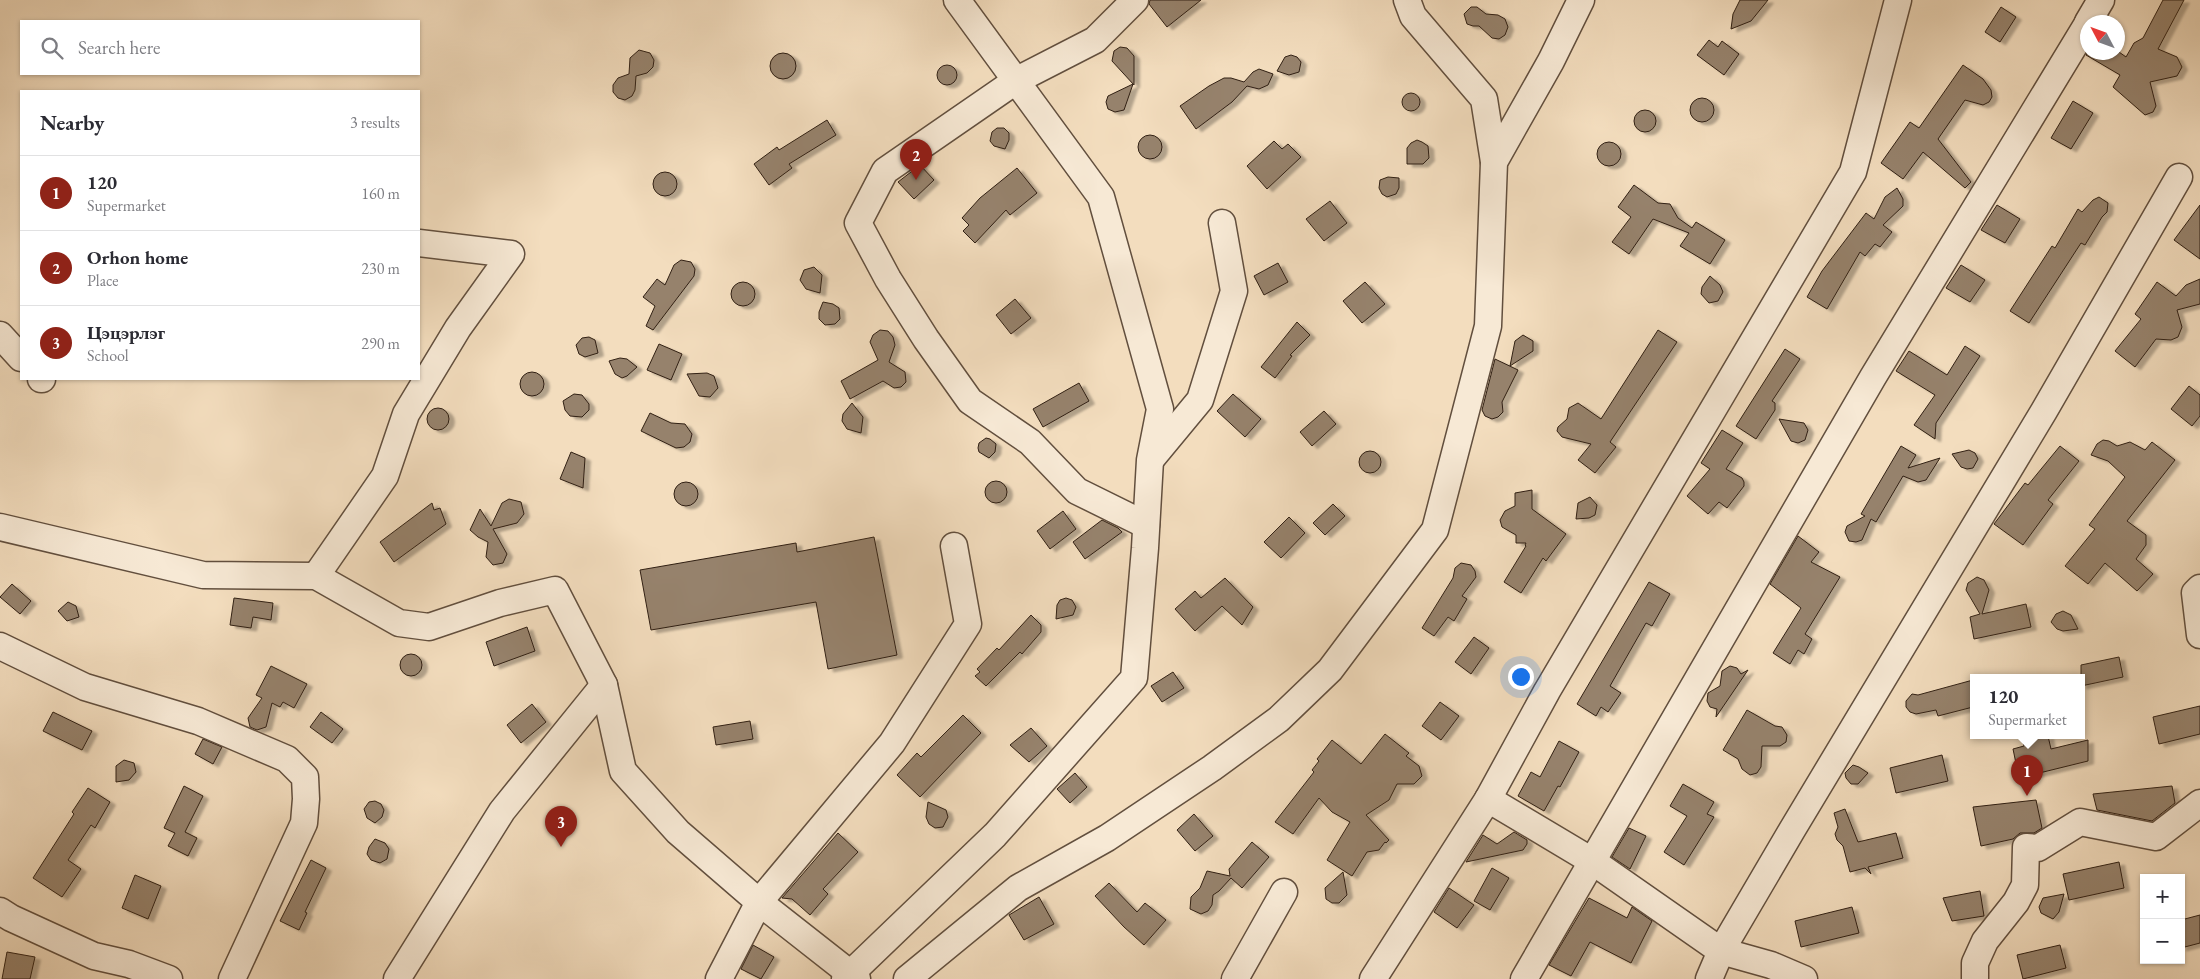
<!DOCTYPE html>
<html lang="en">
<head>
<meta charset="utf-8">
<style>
  body { margin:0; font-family:"EB Garamond",serif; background:#f7f7f7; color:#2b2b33 }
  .controls { position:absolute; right:15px; bottom:15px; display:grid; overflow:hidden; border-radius:0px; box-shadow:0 1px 4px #0004 }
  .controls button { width:45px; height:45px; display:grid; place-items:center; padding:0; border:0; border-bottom:1px solid #e1e1e2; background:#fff; color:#2b2b33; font:25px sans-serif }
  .compass { position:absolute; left:2080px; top:15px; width:45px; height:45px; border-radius:50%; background:#fff; box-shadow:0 1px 4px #0004; rotate:311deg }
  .you { position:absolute; left:1520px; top:676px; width:18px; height:18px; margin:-12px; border:4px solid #fff; border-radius:50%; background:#1a73e8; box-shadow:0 0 0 8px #1a73e833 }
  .badge { display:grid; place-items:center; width:32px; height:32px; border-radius:50%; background:#8f2418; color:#fff; font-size:16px; font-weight:700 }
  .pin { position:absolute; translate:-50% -41px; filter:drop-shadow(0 1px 2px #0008) }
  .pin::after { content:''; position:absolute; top:26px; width:18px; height:15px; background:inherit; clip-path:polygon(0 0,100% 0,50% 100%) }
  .popup { position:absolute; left:1970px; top:674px; width:115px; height:65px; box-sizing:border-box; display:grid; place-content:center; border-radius:0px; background:#fff; filter:drop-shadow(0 1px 4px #0005); font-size:16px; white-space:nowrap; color:#7c7c81 }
  .popup b { font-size:19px; color:#2b2b33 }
  .popup::after { content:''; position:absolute; left:50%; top:100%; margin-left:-10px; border:10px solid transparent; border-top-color:#fff }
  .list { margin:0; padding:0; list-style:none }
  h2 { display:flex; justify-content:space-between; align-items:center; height:65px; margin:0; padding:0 20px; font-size:21px }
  h2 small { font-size:16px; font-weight:400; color:#7c7c81 }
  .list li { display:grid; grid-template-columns:32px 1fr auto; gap:15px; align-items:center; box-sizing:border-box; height:75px; padding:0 20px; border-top:1px solid #e1e1e2 }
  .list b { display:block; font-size:19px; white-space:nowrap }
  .list p { margin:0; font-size:16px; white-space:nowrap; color:#7c7c81 }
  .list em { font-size:16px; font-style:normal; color:#7c7c81 }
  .icon { flex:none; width:28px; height:28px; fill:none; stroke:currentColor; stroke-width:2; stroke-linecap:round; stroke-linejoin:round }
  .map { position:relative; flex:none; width:2200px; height:979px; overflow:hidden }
  .search { position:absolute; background:#fff; box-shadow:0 1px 4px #0004; left:20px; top:20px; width:400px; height:55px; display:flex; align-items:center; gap:12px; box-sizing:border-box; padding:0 18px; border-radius:0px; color:#7c7c81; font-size:19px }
  .panel { position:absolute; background:#fff; box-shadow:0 1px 4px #0004; left:20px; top:90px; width:400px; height:290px; border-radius:0px }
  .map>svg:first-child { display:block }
  .building { fill:#96826c; stroke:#312013; filter:url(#shadow) }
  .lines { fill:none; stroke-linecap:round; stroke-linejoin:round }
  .minor-casing { stroke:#624f3e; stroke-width:29 }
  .minor { stroke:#f7e9d5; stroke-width:26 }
</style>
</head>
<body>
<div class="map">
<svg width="2200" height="979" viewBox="0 0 2200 979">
  <defs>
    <filter id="shadow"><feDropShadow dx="5.5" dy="3" stdDeviation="1" flood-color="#0004"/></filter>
  </defs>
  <rect width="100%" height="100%" fill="#f3ddbe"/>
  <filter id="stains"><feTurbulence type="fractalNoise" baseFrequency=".004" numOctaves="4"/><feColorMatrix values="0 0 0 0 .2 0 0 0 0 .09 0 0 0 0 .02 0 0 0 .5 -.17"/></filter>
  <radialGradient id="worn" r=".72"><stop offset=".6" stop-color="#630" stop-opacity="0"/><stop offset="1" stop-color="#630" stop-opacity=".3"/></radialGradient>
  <!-- building -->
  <g class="building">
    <polygon points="1150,0 1201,0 1167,27 1149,4"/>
    <polygon points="1740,0 1768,0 1751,21 1731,29 1733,14"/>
    <polygon points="2163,0 2184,0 2158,49 2177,57 2182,67 2177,76 2150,82 2156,106 2153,112 2145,115 2113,87 2120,75 2086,55 2088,52 2119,52 2126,57 2134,43 2143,38"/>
    <polygon points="1471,7 1477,7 1486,14 1498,15 1505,19 1508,27 1505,35 1499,39 1492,38 1479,26 1473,26 1467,24 1464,14"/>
    <polygon points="2001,7 2016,17 2000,42 1985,32"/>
    <polygon points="1709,40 1718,47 1722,41 1739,54 1724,75 1697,55"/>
    <polygon points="1120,47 1127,48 1134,56 1134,85 1112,61 1114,51"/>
    <polygon points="639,50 650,53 654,60 653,67 647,73 636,76 635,90 632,96 625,100 618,98 613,92 613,85 618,78 629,74 630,58"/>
    <circle cx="783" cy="66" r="13"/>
    <polygon points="1291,55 1297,57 1301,62 1299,72 1289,75 1277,71 1285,57"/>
    <circle cx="947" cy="75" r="10"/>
    <polygon points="1963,65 1983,79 1991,90 1992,97 1989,102 1983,105 1965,100 1938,139 1971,182 1965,188 1923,152 1903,179 1881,163 1910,122 1919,128"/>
    <polygon points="1259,69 1273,74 1268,85 1259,89 1247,86 1232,102 1196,129 1180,106 1209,86 1224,78 1231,78 1244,82 1253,72"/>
    <polygon points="1133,84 1124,110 1115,112 1108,109 1106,102 1108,96"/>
    <circle cx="1411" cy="102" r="9"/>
    <circle cx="1702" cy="110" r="12"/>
    <polygon points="2073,101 2093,113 2071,149 2051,138"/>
    <circle cx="1645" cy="121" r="11"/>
    <polygon points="827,120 836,135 789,164 792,168 769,185 754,164 777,147 779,150"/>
    <polygon points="997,128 1004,128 1009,133 1009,140 1005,149 994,146 990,141 992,132"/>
    <circle cx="1150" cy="147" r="12"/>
    <polygon points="1417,140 1422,142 1428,146 1429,158 1423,164 1407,164 1407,148 1411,143"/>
    <polygon points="1274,141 1282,149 1288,144 1301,157 1267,189 1247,166"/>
    <circle cx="1609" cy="154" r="12"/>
    <polygon points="920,165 934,180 914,199 898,182"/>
    <polygon points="1017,168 1037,193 1010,215 1006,210 975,243 963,231 969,225 962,218 980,198"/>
    <circle cx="665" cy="184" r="12"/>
    <polygon points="1388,177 1399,178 1399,188 1396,194 1387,197 1382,194 1379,188 1380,180"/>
    <polygon points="1634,185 1658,203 1670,204 1678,218 1692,228 1696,222 1725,240 1710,264 1680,246 1689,233 1653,219 1629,254 1612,242 1631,217 1618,207"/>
    <polygon points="1897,188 1903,199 1903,206 1883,225 1892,232 1880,247 1875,244 1865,256 1860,252 1827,309 1807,297 1822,271 1866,213 1874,219 1885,197"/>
    <polygon points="2099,197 2108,203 2107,212 2102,217 2085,245 2081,243 2029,323 2010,311 2052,246 2055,248 2078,209 2082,212 2093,200"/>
    <polygon points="1330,201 1347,223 1324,241 1306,219"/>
    <polygon points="1997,205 2020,219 2005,243 1981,230"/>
    <polygon points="2200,205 2200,259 2174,240"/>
    <polygon points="681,260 691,262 695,269 694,276 653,330 646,326 655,306 643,297 657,279 665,285 674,265"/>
    <polygon points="1278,263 1288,282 1264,295 1254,276"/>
    <polygon points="1961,265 1985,280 1970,302 1946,288"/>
    <polygon points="814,267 822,275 820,293 806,289 800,280 804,270"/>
    <polygon points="1710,276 1720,285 1723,292 1718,301 1709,303 1701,294 1702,287"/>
    <polygon points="2200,279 2200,304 2177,310 2182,327 2178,337 2171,340 2156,339 2135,367 2115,351 2141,319 2135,314 2157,282 2176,296 2186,285"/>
    <circle cx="743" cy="294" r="12"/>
    <polygon points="1365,282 1385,304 1362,323 1343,301"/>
    <polygon points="1015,299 1031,318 1011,334 996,315"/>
    <polygon points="823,302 833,304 839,308 840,319 835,324 825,325 819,319 819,312"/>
    <polygon points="1297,322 1310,335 1290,355 1292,356 1275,378 1261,367"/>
    <polygon points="880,330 888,331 893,337 895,345 889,362 905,372 906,382 901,387 894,388 883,381 850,399 841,381 878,360 870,342 873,335"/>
    <polygon points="1658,330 1677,342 1610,442 1616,447 1595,473 1578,460 1591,444 1562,437 1557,431 1558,427 1567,419 1569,408 1578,403 1601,419"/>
    <polygon points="1523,335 1533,341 1533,351 1510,366 1515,341"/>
    <polygon points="589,337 595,340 598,353 585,357 579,354 576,345 582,338"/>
    <polygon points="659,344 682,354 671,380 647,370"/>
    <polygon points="1965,346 1980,356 1936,423 1935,439 1914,425 1935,395 1896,371 1909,351 1947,375"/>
    <polygon points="1785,349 1800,359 1772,401 1775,403 1775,410 1756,439 1736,426"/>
    <polygon points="620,358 627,359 637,367 627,376 622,378 615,374 609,361"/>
    <polygon points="1495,359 1518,370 1502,402 1503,412 1498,417 1492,419 1485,416 1482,410"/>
    <circle cx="532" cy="384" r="12"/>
    <polygon points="707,373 714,376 718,388 710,397 699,396 687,374"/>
    <polygon points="1079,383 1089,401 1043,427 1033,409"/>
    <polygon points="2189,386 2200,395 2200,416 2192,426 2171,409"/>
    <polygon points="574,394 582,395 589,404 589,410 582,417 570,416 565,410 563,401"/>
    <polygon points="1233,394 1261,419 1245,437 1217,411"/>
    <polygon points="852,403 863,417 861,433 847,429 842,421 843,414"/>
    <circle cx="438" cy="419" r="11"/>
    <polygon points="1324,411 1336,424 1312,446 1300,432"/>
    <polygon points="650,413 671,423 685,424 692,434 690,442 684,447 676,448 641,431"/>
    <polygon points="1779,419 1804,423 1808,430 1805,440 1798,443 1791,441"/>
    <polygon points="1722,430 1743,443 1726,469 1742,478 1744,482 1744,486 1727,508 1719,502 1708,514 1687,496 1710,469 1701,463"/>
    <polygon points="986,438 990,439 996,444 995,452 989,458 979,452 978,448 979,443"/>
    <polygon points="2103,440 2109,441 2117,446 2130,442 2145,450 2152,442 2175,460 2127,521 2146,535 2146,545 2136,559 2153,574 2137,591 2105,563 2088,584 2065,566 2095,529 2089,525 2125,477 2108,461 2091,455 2097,444"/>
    <polygon points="1901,446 1916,455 1908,468 1940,458 1926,480 1918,482 1903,476 1876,522 1871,519 1862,540 1856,542 1849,541 1845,532 1847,526 1865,516 1861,514"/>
    <polygon points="2060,446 2079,461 2048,500 2053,504 2023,545 1994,524 2025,483 2028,485"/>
    <polygon points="1969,450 1975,453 1978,459 1973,468 1967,469 1961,467 1952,454"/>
    <circle cx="1370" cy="462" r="11"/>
    <polygon points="571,452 585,458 583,488 560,479"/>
    <circle cx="996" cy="492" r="11"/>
    <circle cx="686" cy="494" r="12"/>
    <polygon points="1532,490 1532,509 1566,534 1546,561 1543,558 1521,593 1504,582 1526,546 1525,545 1526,543 1516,543 1516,535 1502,527 1500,520 1505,511 1515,506 1515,493"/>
    <polygon points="1590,497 1597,505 1595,515 1589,518 1576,519 1578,503"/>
    <polygon points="509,499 521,502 524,514 517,523 493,529 507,554 503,563 493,565 486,557 488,542 478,537 470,530 480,509 491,526 502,503"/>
    <polygon points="432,503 434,510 440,508 446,524 394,562 380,542"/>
    <polygon points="1333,504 1345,516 1325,535 1313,523"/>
    <polygon points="1063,511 1076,529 1050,549 1037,531"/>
    <polygon points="1289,517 1305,533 1281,558 1264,542"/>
    <polygon points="1102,520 1118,528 1122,532 1085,559 1073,542"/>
    <polygon points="1798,536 1819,552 1811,562 1840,577 1805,634 1812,639 1804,654 1798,650 1790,664 1773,653 1801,608 1770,584"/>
    <polygon points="874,537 897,655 828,669 816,602 651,630 640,570 796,543 797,552"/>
    <polygon points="1461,563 1471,565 1475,571 1476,577 1462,596 1467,599 1454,621 1448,617 1434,636 1422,628 1453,578 1455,568"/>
    <polygon points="1977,577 1984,580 1989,590 1982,614 2026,604 2031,627 1974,639 1970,617 1980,614 1966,590 1968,583"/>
    <polygon points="1225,578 1253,607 1242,625 1222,606 1195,631 1175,609 1195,591 1201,598"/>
    <polygon points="1649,582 1670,594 1652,626 1646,623 1610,686 1621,693 1608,712 1601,707 1596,716 1577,704"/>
    <polygon points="12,584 31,601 20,614 0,597"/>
    <polygon points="234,598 273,603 271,620 253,617 251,628 230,625"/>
    <polygon points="1066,598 1072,600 1076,607 1073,615 1056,619 1057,605 1060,600"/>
    <polygon points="68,602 76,606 79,617 67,621 58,611"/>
    <polygon points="2063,611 2071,615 2078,629 2063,631 2057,629 2051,622 2056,614"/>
    <polygon points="1031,615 1041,625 1041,632 1022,654 1020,652 986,686 975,676 980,672 977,669 997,648 999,650"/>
    <polygon points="527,627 535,651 494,666 486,642"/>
    <polygon points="1474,637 1489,648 1471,674 1455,662"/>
    <circle cx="411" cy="665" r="11"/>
    <polygon points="2119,657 2123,677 2081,686 2081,665"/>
    <polygon points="271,666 307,684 294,708 283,702 280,707 272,703 266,727 257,730 250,727 248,718 262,698 256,695"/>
    <polygon points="1730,666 1737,668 1741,674 1748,670 1716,717 1717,709 1710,707 1707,701 1708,693 1720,686 1722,671"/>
    <polygon points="1173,672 1184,688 1162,702 1151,686"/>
    <polygon points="1973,680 1973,707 1938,716 1936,710 1916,714 1910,712 1906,707 1906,701 1912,694 1918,695"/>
    <polygon points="1440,702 1459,716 1441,740 1422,726"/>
    <polygon points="532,704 546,722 521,743 507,725"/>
    <polygon points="2200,706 2200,734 2159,744 2153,717"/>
    <polygon points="1747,710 1775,726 1782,727 1787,735 1786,742 1780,746 1762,746 1761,767 1757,773 1750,775 1742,769 1738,759 1723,750"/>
    <polygon points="53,712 92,731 82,750 43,731"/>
    <polygon points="321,712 343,729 332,743 310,727"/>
    <polygon points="963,715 981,733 920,797 897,775 917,753 921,757"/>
    <polygon points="750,721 753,739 716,745 713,727"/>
    <polygon points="1031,728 1047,746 1029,762 1010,745"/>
    <polygon points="1385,734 1409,753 1406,756 1419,766 1422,776 1414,784 1397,784 1389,800 1366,815 1389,840 1386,843 1385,842 1379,850 1367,852 1352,876 1327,860 1350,822 1332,812 1319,798 1293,834 1275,822 1314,772 1312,770 1319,761 1317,759 1332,740 1361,764"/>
    <polygon points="2048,736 2051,749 2088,740 2088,761 2019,778 2013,749 2024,746 2023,742"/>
    <polygon points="203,739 222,747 213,764 195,754"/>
    <polygon points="1559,741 1579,752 1560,787 1558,786 1544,811 1518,796 1531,772 1540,777"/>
    <polygon points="1942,755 1948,781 1896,793 1890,768"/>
    <polygon points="124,760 134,763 136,772 129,780 116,782 116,766"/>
    <polygon points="1853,765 1859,767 1868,773 1858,784 1851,784 1846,778 1845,773"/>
    <polygon points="1075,773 1087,787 1070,803 1057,789"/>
    <polygon points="1683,784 1714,802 1707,814 1714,817 1684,865 1664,852 1687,816 1670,806"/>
    <polygon points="184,786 203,796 185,832 197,838 188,856 168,846 175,833 164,828"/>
    <polygon points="2172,786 2175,803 2152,821 2097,810 2093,794"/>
    <polygon points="88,788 110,802 95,828 91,825 68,860 81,869 62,897 33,878 74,814 72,812"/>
    <polygon points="2036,800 2042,828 2034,833 2020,833 2013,839 1981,846 1973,807"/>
    <polygon points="375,801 381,804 384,810 382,817 375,823 367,818 364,809 369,802"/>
    <polygon points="928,802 946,810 948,817 943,827 935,828 929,824 926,817"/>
    <polygon points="1845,809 1858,842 1896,833 1903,858 1868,867 1871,874 1865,868 1850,872 1843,846 1837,840 1835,834 1838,827 1834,813"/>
    <polygon points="1194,814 1213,836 1195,851 1177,830"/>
    <polygon points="1629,828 1646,836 1630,869 1612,857"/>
    <polygon points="1514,832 1527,840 1527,844 1523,850 1466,862 1483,835 1497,844"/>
    <polygon points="838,833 858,852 823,889 828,894 810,915 792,899 782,898"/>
    <polygon points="375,839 385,843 389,849 387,859 380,863 371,860 367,854 369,847"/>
    <polygon points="1252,842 1269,857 1242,888 1231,878 1219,891 1213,895 1212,905 1208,911 1201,914 1190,909 1191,897 1200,888 1207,871 1230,876 1229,869"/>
    <polygon points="311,860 326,868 305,912 307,913 299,930 280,921"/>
    <polygon points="2119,862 2124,888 2069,900 2063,874"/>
    <polygon points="1492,868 1509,878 1490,910 1474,901"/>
    <polygon points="1343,872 1347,895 1339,903 1332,903 1326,899 1325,888"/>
    <polygon points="135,875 161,886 148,919 122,908"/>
    <polygon points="1109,883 1137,912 1145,903 1166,920 1144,945 1124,927 1095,896"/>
    <polygon points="1449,888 1474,905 1457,928 1434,912"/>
    <polygon points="1980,891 1984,916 1952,921 1943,898"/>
    <polygon points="2064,894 2059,912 2053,919 2041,913 2039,907 2043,898"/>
    <polygon points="1039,897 1054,924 1024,940 1009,915"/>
    <polygon points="1589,898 1627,918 1632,907 1652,921 1631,963 1590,942 1571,976 1549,965"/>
    <polygon points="1852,907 1859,933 1801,947 1795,921"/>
    <polygon points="2200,915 2200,943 2181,948 2181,920"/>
    <polygon points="753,945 774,957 761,979 741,969"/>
    <polygon points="2060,945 2066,968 2023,979 2017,955"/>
    <polygon points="7,952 35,957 30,979 2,979"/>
  </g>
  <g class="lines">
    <defs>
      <g id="minor">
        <polyline points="1135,0 1095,40 1017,80 885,171 858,223 888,279 926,339 970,401 1030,442 1077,491 1146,525"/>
        <polyline points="1407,0 1413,16 1484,99 1494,162"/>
        <polyline points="2088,22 2101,0"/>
        <polyline points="0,335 21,358"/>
        <polyline points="41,379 42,379"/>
        <polyline points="1152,458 1200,400 1234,291 1222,223"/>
        <polyline points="0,527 203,575 316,576 399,623 429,627 500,603 555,590 604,685 623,771 678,832 759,902 857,979"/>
        <polyline points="316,576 385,476 406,414 458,328 511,254 419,243"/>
        <polyline points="2200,588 2195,593 2200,635"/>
        <polyline points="0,646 85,687 198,721 287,759 305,777 306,799 304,823 232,979"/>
        <polyline points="1488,799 1592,861 1721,951 1771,965 1804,979"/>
        <polyline points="0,911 11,918 94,956 129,964 169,979"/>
        <polyline points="397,979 502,811 604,685"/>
        <polyline points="719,979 759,902 892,743 968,624 954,546"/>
        <polyline points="845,979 995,835 1134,678 1145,548 1150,460 1160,409 1101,197 957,0"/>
        <polyline points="907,979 1018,888 1107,838 1212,768 1279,719 1330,670 1435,530 1488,326 1494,162 1551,61 1581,0"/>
        <polyline points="1235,979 1284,892"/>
        <polyline points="1373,979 1488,799 1547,691 1853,172 1898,0"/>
        <polyline points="1524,979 1873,377 2088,23"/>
        <polyline points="1709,979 1721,951 1792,830 2044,411 2179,177"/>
        <polyline points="1975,979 1975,963 1985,941 2016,902 2025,885 2026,847 2038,848 2080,822 2156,837 2200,803"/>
      </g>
    </defs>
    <!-- minor casing -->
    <use href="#minor" class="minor-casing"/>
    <!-- minor -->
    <use href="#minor" class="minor"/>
  </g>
  <rect width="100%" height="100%" filter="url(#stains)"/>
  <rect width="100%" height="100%" fill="url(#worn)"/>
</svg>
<div class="controls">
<button>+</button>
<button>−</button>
</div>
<svg class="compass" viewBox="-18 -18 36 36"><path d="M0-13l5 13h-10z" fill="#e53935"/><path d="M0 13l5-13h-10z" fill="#7c7c81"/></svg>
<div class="you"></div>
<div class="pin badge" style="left:2027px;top:796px">1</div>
<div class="popup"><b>120</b>Supermarket</div>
<div class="pin badge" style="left:916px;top:180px">2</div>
<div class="pin badge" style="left:561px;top:847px">3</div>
<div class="search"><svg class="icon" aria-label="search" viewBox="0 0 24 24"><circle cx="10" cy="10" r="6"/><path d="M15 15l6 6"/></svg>Search here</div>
<section class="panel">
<h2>Nearby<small>3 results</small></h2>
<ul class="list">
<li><span class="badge">1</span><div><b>120</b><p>Supermarket</p></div><em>160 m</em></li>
<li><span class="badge">2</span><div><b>Orhon home</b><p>Place</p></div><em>230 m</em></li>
<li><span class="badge">3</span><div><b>Цэцэрлэг</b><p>School</p></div><em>290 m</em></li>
</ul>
</section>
</div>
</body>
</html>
